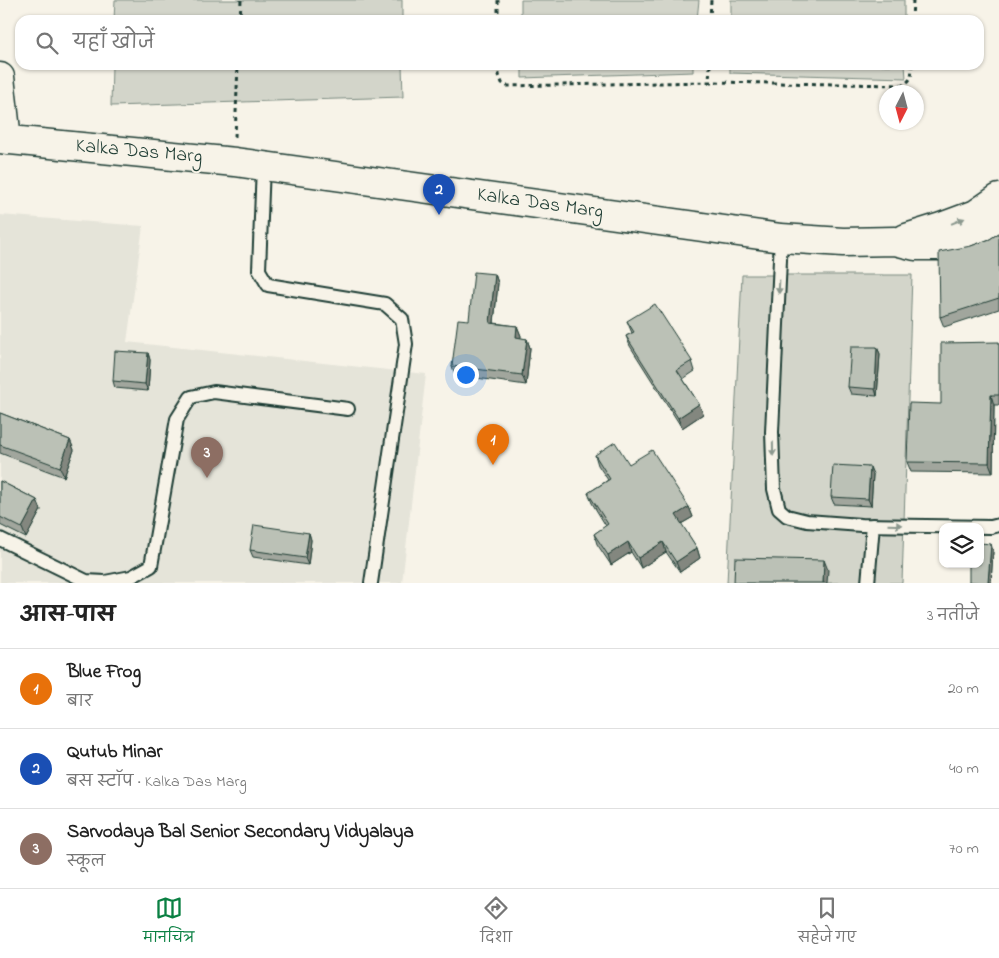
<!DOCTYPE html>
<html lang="hi">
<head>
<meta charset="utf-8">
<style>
  body { margin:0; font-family:"Indie Flower","Playpen Sans Deva",sans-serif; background:#f6f6f6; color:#222 }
  .controls { position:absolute; right:15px; bottom:15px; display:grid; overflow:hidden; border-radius:10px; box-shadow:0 1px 4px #0004 }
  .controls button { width:45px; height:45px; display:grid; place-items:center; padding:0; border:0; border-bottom:1px solid #e0e0e0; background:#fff; color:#222; font:25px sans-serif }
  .compass { position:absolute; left:879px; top:85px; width:45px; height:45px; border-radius:50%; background:#fff; box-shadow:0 1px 4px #0004; rotate:186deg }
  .you { position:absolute; left:465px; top:374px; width:18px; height:18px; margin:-12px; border:4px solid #fff; border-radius:50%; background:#1a73e8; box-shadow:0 0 0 8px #1a73e833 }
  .badge { display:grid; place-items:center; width:32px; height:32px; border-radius:50%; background:#0b8043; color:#fff; font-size:16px; font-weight:700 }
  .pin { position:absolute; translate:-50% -41px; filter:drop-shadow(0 1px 2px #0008) }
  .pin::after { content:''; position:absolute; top:26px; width:18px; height:15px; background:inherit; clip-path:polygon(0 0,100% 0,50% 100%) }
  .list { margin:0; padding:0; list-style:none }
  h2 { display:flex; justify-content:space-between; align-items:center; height:65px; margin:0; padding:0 20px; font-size:21px }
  h2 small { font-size:16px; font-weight:400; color:#767676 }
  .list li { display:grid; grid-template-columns:32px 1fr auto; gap:15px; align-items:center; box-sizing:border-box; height:80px; padding:0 20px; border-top:1px solid #e0e0e0 }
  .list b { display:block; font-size:19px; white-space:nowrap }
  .list p { margin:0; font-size:16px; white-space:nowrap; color:#767676 }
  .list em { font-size:16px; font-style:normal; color:#767676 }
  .icon { flex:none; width:28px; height:28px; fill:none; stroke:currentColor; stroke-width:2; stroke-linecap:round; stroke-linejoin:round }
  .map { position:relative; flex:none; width:999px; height:583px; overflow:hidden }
  .search { position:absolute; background:#fff; box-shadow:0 1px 4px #0004; left:15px; right:15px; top:15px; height:55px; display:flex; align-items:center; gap:12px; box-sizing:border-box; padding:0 18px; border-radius:15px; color:#767676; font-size:19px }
  .sheet { height:305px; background:#fff }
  nav { display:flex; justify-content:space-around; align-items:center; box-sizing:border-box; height:70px; border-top:1px solid #e0e0e0; background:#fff; font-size:14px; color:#767676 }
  nav a { display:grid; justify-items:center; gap:2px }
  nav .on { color:#0b8043 }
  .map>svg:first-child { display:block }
  .built { fill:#e5e4d9 }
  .green { fill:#d3d5ca; stroke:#79897f }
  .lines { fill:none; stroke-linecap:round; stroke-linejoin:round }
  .service-casing { stroke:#1f3d34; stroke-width:16 }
  .tertiary-casing { stroke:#1f3d34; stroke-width:31 }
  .path { stroke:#1f3d34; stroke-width:3; stroke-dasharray:4 4; stroke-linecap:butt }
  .service { stroke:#f7f3e8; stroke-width:12 }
  .tertiary { stroke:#f7f3e8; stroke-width:28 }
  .wall { fill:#a1a69d; stroke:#1f3d34 }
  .shaded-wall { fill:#83877f; stroke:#1f3d34 }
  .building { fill:#bbc1b6; stroke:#1f3d34 }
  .oneway { fill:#8b988e }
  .labels { text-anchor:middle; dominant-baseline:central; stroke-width:4; stroke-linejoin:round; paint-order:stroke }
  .street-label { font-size:20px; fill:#1f3d34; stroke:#f7f3e8 }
</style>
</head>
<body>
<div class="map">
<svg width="999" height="583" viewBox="0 0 999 583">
  <rect width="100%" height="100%" fill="#f7f3e8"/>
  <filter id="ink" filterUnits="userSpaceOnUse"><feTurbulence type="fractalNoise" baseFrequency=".02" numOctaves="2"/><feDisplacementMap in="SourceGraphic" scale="10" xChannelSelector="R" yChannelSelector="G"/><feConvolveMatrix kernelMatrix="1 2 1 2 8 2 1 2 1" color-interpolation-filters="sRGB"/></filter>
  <g filter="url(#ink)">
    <!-- built -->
    <polygon class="built" points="0,215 143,226 127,342 426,374 402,583 0,583"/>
    <!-- green -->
    <g class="green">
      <polygon points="115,0 402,0 402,20 114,20"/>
      <polygon points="521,0 699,0 697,20 521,20"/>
      <rect x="731" y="0" width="173" height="20"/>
      <polygon points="112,65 402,65 403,97 111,106"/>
      <polygon points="522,65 693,65 693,72 522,78"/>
      <polygon points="730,65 905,65 906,78 730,73"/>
      <polygon points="742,275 912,275 902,583 727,583"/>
    </g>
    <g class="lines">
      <defs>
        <g id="service">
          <polyline points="263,165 259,270 268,285 385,304 402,319 406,344 371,583"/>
          <polyline points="781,238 772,432 774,489 779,509 787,516 807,521 861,525 991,527 999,525"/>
          <polyline points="0,539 86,581 105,582 131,577 151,566 177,419 191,397 214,392 348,409"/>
          <polyline points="868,583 873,525"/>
        </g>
        <g id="tertiary">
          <polyline points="0,77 7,140"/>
          <polyline points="0,139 235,162 781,238 843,242 895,241 915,246 944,246 969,241 988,234 999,227"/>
          <polyline points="906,238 941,227 976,214 999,198"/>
        </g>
      </defs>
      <!-- service casing -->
      <use href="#service" class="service-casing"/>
      <!-- tertiary casing -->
      <use href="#tertiary" class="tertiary-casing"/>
      <!-- path -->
      <g class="path">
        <polyline points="498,0 498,20"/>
        <polyline points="240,20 241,0"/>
        <polyline points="710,20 711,0"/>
        <polyline points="912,20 913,0"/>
        <polyline points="499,65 499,75 502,83 507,86 709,82"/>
        <path d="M710 65 709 82 903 85C913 79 911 76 912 65"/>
        <polyline points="235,137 238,65"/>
      </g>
      <!-- service -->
      <use href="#service" class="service"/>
      <!-- tertiary -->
      <use href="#tertiary" class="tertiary"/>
    </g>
    <!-- wall -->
    <g class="wall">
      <polygon points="999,233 999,309 944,327 940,317 971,246 990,239"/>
      <polygon points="495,274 498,283 494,323 517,326 521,336 520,338 527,339 530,348 526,385 455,375 452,366 469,320"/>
      <polygon points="627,321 692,361 695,371 683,379 699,404 703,414 682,428 630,346 626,336 632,333"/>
      <polygon points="999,342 999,405 994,405 993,473 911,472 907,462 941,404"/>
      <polygon points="877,347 880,354 877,396 851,394 848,387"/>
      <polygon points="148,353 150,360 148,391 115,388 113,381"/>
      <polygon points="0,413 70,440 74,450 64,477 0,453"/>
      <polygon points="595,455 629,464 689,507 693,517 681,524 697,548 700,558 680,572 666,552 641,568 631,552 611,565 597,544 594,534 606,526 592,503 588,493 608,480 598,465"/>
      <polygon points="873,474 871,506 834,504 831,497"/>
      <polygon points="0,481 37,500 41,510 26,538 0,525"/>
      <polygon points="309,533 311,540 308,565 253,557 250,550"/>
      <polygon points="993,551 991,583 969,583 969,582"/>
    </g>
    <!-- shaded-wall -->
    <g class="shaded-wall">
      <polygon points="495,274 498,283 493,332 490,323"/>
      <polygon points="517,326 521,336 519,347 516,337"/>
      <polygon points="527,339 530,348 526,385 522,375"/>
      <polygon points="877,347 880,354 877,396 875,389"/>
      <polygon points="148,353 150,360 148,391 145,384"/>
      <polygon points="991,395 994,405 993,473 989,463"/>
      <polygon points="699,404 703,414 682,428 678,418"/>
      <polygon points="70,440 74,450 64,477 60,467"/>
      <polygon points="870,467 873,474 871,506 868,499"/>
      <polygon points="37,500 41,510 26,538 22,528"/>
      <polygon points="689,507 693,517 679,525 676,515"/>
      <polygon points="309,533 311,540 308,565 305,558"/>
      <polygon points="628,542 631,552 611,565 608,555"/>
      <polygon points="663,542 666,552 641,568 638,558"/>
      <polygon points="991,544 993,551 991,583 988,583"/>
      <polygon points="697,548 700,558 680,572 676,562"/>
      <polygon points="824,560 828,570 827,583 823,583"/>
    </g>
    <!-- building -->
    <g class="building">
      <polygon points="999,233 999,298 940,317 939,252 971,246 990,239"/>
      <polygon points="474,272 495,274 490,323 517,326 516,337 527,339 522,375 452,366 458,319 469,320"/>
      <polygon points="655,304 692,361 677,370 699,404 678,418 626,336 634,332 627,321"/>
      <polygon points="999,342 999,395 991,395 989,463 907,462 909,403 941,404 941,343"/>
      <polygon points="851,347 877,347 875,389 848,387"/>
      <polygon points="115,351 148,353 145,384 113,381"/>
      <polygon points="0,413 70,440 60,467 0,445"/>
      <polygon points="615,442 629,464 652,450 689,507 676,515 697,548 676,562 663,542 638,558 628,542 608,555 594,534 608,524 588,493 610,479 595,455"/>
      <polygon points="833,465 870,467 868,499 831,497"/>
      <polygon points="0,481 37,500 22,528 0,517"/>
      <polygon points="254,525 309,533 305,558 250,550"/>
      <polygon points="980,543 991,544 988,583 969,582 969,564 980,564"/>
      <polygon points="735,558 824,560 823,583 734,583"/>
    </g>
    <!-- one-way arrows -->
    <defs><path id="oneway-solid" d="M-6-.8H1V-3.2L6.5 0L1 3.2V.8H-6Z" transform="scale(1.25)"/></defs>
    <g class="oneway">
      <use href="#oneway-solid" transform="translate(958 221) rotate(-22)"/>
      <use href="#oneway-solid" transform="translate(779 287) rotate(93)"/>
      <use href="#oneway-solid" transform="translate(773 449) rotate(89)"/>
      <use href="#oneway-solid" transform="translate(895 525) rotate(1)"/>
    </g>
  </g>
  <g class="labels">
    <!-- street labels -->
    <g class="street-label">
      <text transform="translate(139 152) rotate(5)">Kalka Das Marg</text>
      <text transform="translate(540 204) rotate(8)">Kalka Das Marg</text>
    </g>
  </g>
</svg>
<div class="controls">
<button><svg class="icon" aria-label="layers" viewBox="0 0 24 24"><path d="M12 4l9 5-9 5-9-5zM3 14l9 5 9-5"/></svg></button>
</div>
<svg class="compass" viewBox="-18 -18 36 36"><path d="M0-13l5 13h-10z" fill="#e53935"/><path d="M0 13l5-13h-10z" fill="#767676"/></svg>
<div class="you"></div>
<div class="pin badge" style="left:493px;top:465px;background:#e8710a">1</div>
<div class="pin badge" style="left:439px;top:215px;background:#1a4fb4">2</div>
<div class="pin badge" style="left:207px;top:478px;background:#8d6e63">3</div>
<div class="search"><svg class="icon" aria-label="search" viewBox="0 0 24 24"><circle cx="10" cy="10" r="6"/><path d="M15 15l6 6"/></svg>यहाँ खोजें</div>
</div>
<section class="sheet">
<h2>आस-पास<small>3 नतीजे</small></h2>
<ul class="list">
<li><span class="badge" style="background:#e8710a">1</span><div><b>Blue Frog</b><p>बार</p></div><em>20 m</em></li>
<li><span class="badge" style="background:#1a4fb4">2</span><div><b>Qutub Minar</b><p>बस स्टॉप · Kalka Das Marg</p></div><em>40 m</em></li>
<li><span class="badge" style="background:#8d6e63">3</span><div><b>Sarvodaya Bal Senior Secondary Vidyalaya</b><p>स्कूल</p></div><em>70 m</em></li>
</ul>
</section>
<nav>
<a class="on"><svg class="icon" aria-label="map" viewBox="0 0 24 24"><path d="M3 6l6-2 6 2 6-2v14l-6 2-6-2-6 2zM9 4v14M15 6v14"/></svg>मानचित्र</a>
<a><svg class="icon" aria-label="directions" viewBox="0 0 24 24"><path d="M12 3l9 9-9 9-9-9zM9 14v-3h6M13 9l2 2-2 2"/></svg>दिशा</a>
<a><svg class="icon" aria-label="saved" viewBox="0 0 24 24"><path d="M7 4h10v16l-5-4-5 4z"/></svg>सहेजे गए</a>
</nav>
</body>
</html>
